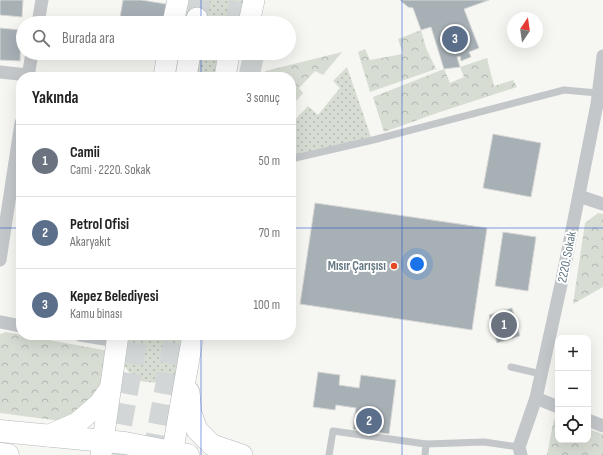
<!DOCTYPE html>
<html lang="tr">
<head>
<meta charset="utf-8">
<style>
  body { margin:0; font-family:"Sofia Sans Condensed",sans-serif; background:#f2f2f2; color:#222 }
  .controls { position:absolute; right:12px; bottom:12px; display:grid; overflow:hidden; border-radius:8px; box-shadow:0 4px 16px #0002 }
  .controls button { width:36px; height:36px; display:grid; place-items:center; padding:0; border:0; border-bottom:1px solid #e0e0e0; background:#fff; color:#222; font:20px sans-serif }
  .compass { position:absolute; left:507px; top:12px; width:36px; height:36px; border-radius:50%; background:#fff; box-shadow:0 4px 16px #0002; rotate:13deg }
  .you { position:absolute; left:417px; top:264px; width:14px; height:14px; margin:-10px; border:3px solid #fff; border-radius:50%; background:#1a73e8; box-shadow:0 0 0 6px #1a73e833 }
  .badge { display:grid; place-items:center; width:26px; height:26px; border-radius:50%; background:#db2777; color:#fff; font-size:13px; font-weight:700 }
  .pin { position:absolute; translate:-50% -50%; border:2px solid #fff; box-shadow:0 1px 4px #0006 }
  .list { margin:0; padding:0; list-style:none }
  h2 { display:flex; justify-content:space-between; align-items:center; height:52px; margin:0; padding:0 16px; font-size:17px }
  h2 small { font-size:13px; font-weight:400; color:#767676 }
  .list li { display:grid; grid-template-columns:26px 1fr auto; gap:12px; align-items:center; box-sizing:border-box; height:72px; padding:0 16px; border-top:1px solid #e0e0e0 }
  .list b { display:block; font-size:15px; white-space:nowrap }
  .list p { margin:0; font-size:13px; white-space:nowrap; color:#767676 }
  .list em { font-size:13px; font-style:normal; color:#767676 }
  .icon { flex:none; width:22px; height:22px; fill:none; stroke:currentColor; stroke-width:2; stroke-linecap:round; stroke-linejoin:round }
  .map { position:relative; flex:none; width:603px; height:455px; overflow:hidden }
  .search { position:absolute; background:#fff; box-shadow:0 4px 16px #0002; left:16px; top:16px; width:280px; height:44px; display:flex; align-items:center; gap:10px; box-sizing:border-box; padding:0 14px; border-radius:22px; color:#767676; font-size:15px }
  .panel { position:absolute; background:#fff; box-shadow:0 4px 16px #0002; left:16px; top:72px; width:280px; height:268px; border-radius:16px }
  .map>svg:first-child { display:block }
  .grass { fill:url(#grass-dots) }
  .forest { fill:url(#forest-crowns) }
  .building { fill:#a7b0b5; stroke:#d7d7d5 }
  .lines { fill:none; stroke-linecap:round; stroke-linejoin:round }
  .primary-tunnel { stroke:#d2d6d6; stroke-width:21; stroke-dasharray:21 10; stroke-linecap:butt }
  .primary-casing { stroke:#b4b9bc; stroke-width:22 }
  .highway-casing { stroke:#b6b9bc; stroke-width:23 }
  .lane { stroke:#c3c7ca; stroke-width:7 }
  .street { stroke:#c3c7ca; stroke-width:13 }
  .primary { stroke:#fff; stroke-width:21 }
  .highway { stroke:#fff; stroke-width:22 }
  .grid { fill:none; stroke:#1d4ed8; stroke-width:1; stroke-opacity:0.55 }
  .poi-dot { fill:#e44923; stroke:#fff; stroke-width:1.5 }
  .labels { text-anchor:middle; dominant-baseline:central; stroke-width:4; stroke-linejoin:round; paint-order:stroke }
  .street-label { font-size:13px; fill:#647783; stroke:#fff }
  .poi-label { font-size:13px; font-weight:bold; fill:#647783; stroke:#fff; text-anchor:end }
</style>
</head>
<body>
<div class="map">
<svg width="603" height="455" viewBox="0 0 603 455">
  <defs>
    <pattern id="grass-dots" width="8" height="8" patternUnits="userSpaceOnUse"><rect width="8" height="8" fill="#d7ddd3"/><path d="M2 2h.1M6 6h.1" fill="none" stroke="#b2b8b1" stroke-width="1.8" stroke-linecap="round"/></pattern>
    <pattern id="forest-crowns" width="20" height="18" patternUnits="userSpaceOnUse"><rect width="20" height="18" fill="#d7ddd3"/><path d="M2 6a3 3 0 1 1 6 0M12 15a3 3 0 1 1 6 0" fill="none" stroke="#b2b8b1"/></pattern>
  </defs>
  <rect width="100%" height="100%" fill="#f6f6f2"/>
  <!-- grass -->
  <g class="grass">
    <polygon points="187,0 244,0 240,23 183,23"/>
    <polygon points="194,53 218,53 214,77 190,77"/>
    <polygon points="347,67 371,137 291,158 291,124 308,106 318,115 340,88 333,81"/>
    <path d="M127 335H185C183 348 182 366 173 377 167 384 142 384 134 378 132 376 126 369 125 366 121 356 125 344 127 335Z"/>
  </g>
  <!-- forest -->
  <g class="forest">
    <polygon points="421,30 426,48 436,69 370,92 358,52 365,49 370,60 403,54 398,39"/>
    <polygon points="342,52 323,75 315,71 299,88 303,93 291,107 291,77 263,77 265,71"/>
    <polygon points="487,58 494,86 513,80 517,87 440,112 384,132 373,97 444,69 450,83 464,77 460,67"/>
    <polygon points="598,213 603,214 603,287 573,304 585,223"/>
    <polygon points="6,332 114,352 101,396 61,421 0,413 0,334"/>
    <polygon points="554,419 558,420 558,440 588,440 588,429 603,434 603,455 547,455"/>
  </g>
  <!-- building -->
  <g class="building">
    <polygon points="0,0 23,0 22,17 0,15"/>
    <polygon points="123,0 141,0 166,4 163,23 119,23"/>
    <polygon points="400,0 489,0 464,9 479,48 469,52 471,57 461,61 460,56 457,57 460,67 444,69 431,27 421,30 413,8 408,7"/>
    <polygon points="0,28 21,30 20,61 0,60"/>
    <polygon points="493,134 541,143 531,197 483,188"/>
    <polygon points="315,203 487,228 472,330 300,304"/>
    <polygon points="503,232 536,237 528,291 495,286"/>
    <polygon points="512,308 520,336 497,343 489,315"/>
    <polygon points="318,372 340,375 339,385 359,388 361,375 396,380 389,434 353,429 356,408 336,405 335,410 313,407"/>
  </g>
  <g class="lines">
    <!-- primary-tunnel -->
    <g class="primary-tunnel">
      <polyline points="197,18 200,0"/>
      <polyline points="235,23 240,0"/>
      <polyline points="249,77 254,53"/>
      <polyline points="116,455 138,335"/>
      <polyline points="153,455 175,335"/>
    </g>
    <defs>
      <g id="primary">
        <polyline points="173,23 178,0"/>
        <polyline points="196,23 197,18"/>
        <polyline points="249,23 254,0"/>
        <polyline points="164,77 168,53"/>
        <polyline points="186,77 190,53"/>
        <polyline points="225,77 229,53"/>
        <polyline points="189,392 191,413 197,430 212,445 242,455"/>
        <polyline points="47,436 77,423 99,404 110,389"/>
        <polyline points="101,455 118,335"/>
        <polyline points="172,455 193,335"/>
      </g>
      <g id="highway">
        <polyline points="0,431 125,443 188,455"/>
        <polyline points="0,454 8,455"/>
      </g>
    </defs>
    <!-- primary casing -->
    <use href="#primary" class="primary-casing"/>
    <!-- highway casing -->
    <use href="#highway" class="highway-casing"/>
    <!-- lane -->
    <g class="lane">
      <polyline points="291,159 373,140 564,90 598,93"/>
      <polyline points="511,367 541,374"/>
      <polyline points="426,444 484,442 519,447"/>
      <polyline points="329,455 333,431 426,444 425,455"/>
    </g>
    <!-- street -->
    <g class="street">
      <polyline points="38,23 42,0"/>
      <polyline points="0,72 28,75"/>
      <polyline points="28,77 32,53"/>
      <polyline points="579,196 603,204"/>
      <polyline points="0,260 21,123"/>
      <polyline points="0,322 21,326"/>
      <polyline points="80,335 117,341"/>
      <polyline points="536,398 558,407"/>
      <polyline points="588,420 603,426"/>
      <polyline points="521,455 519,447 536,398 562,280 597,104 603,56"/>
    </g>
    <!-- primary -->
    <use href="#primary" class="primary"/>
    <!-- highway -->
    <use href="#highway" class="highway"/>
  </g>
  <!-- grid -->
  <path class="grid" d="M201 0V23M402 0V455M201 53V77M0 228H21M291 228H603M201 335V455"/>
  <!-- markers -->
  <circle class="poi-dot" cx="394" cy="266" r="4"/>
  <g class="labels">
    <!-- street labels -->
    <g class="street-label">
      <text transform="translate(567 257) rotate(-79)">2220. Sokak</text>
    </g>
    <!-- poi labels -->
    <g class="poi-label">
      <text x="386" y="266">Mısır Çarışısı</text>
    </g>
  </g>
</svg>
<div class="controls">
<button>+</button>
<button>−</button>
<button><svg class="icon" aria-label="locate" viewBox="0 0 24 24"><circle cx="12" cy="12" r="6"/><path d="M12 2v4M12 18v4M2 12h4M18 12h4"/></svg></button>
</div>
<svg class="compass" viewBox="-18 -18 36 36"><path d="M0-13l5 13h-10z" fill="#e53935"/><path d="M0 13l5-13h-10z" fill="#767676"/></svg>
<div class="you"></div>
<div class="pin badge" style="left:504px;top:325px;background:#6b7280">1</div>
<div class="pin badge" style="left:369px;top:421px;background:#5c6f8a">2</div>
<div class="pin badge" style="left:455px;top:39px;background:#5c6f8a">3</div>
<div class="search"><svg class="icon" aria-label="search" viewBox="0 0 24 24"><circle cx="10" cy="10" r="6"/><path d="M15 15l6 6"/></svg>Burada ara</div>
<section class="panel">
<h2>Yakında<small>3 sonuç</small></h2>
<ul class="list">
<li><span class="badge" style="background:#6b7280">1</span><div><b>Camii</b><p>Cami · 2220. Sokak</p></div><em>50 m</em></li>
<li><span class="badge" style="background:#5c6f8a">2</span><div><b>Petrol Ofisi</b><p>Akaryakıt</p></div><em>70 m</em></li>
<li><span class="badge" style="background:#5c6f8a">3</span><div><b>Kepez Belediyesi</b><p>Kamu binası</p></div><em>100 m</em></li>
</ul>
</section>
</div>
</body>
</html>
